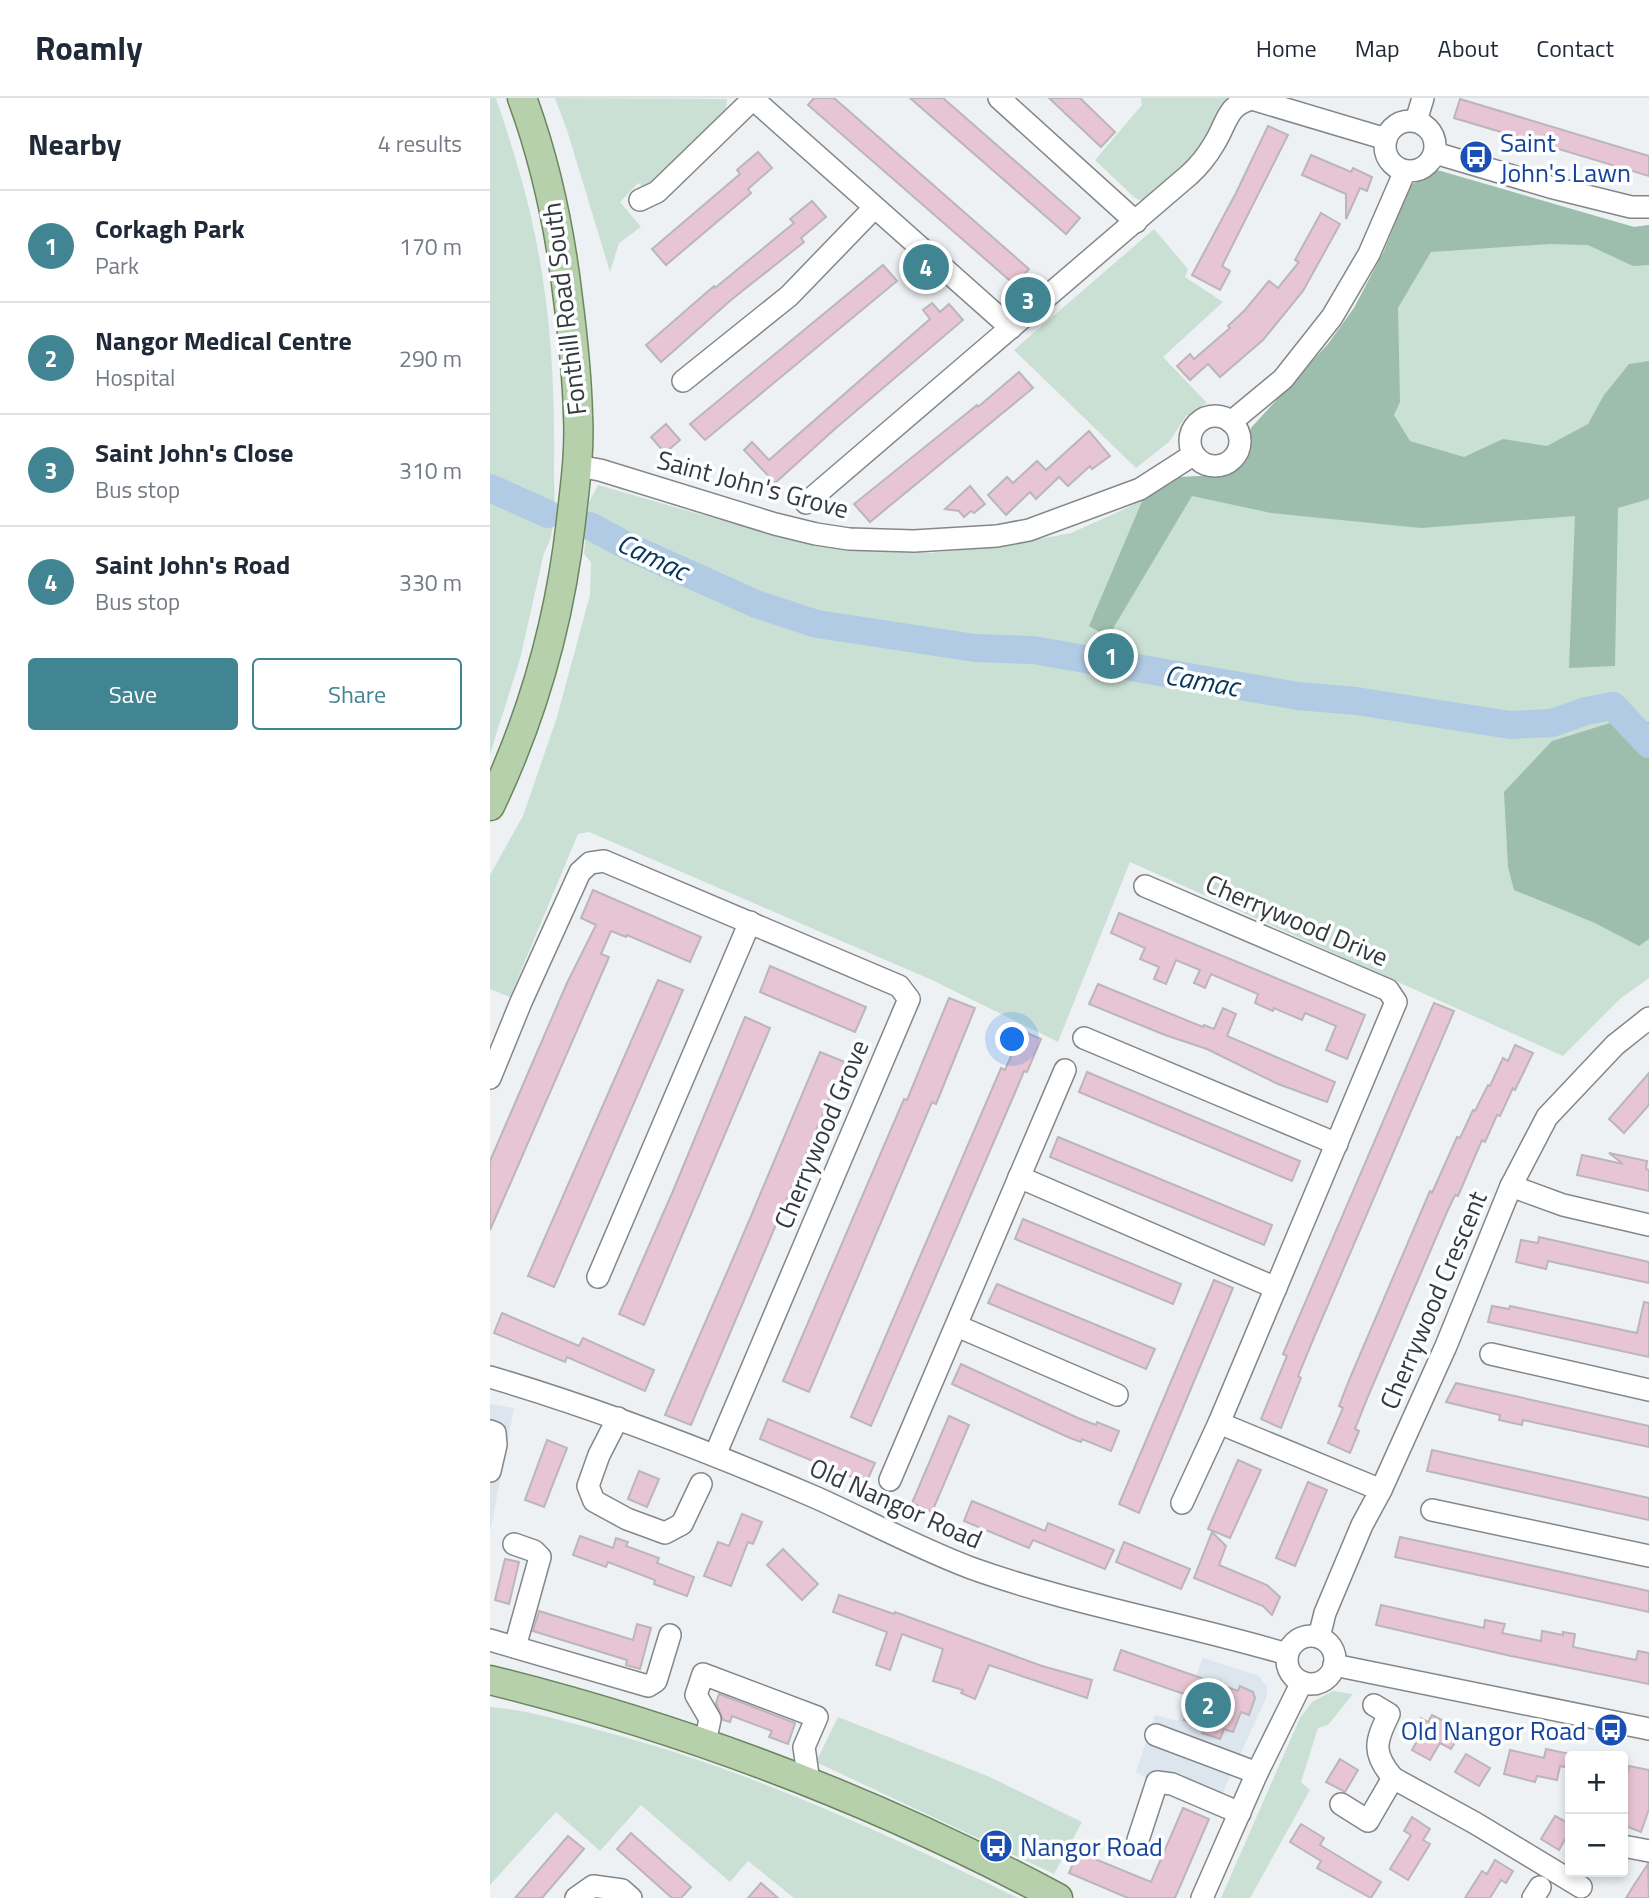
<!DOCTYPE html>
<html lang="en">
<head>
<meta charset="utf-8">
<style>
  body { margin:0; font-family:"Titillium Web",sans-serif; background:#f6f6f7; color:#1f2937 }
  .controls { position:absolute; right:21px; bottom:21px; display:grid; overflow:hidden; border-radius:7px; box-shadow:0 4px 10px #0003 }
  .controls button { width:63px; height:63px; display:grid; place-items:center; padding:0; border:0; border-bottom:2px solid #e0e1e3; background:#fff; color:#1f2937; font:35px sans-serif }
  .you { position:absolute; left:523px; top:942px; width:24px; height:24px; margin:-18px; border:5px solid #fff; border-radius:50%; background:#1a73e8; box-shadow:0 0 0 10px #1a73e833 }
  .badge { display:grid; place-items:center; width:46px; height:46px; border-radius:50%; background:#418593; color:#fff; font-size:23px; font-weight:700 }
  .pin { position:absolute; translate:-50% -50%; border:4px solid #fff; box-shadow:0 2px 7px #0006 }
  .list { margin:0; padding:0; list-style:none }
  h2 { display:flex; justify-content:space-between; align-items:center; height:91px; margin:0; padding:0 28px; font-size:30px }
  h2 small { font-size:23px; font-weight:400; color:#747a83 }
  .list li { display:grid; grid-template-columns:46px 1fr auto; gap:21px; align-items:center; box-sizing:border-box; height:112px; padding:0 28px; border-top:2px solid #e0e1e3 }
  .list b { display:block; font-size:26px; white-space:nowrap }
  .list p { margin:0; font-size:23px; white-space:nowrap; color:#747a83 }
  .list em { font-size:23px; font-style:normal; color:#747a83 }
  .actions { display:flex; gap:14px; padding:21px 28px }
  .actions a { flex:1; padding:16px 0; border:2px solid #418593; border-radius:7px; text-align:center; font-size:24px; color:#418593 }
  .actions .main { background:#418593; color:#fff }
  .map { position:relative; flex:none; width:1159px; height:1800px; overflow:hidden }
  header { display:flex; align-items:center; gap:42px; box-sizing:border-box; height:98px; padding:0 35px; background:#fff; border-bottom:2px solid #e0e1e3 }
  header strong { font-size:33px }
  nav { display:flex; gap:38px; margin-inline-start:auto; font-size:24px }
  main { display:flex }
  aside { flex:1; background:#fff }
  .map>svg:first-child { display:block }
  .built { fill:#dde5ee }
  .green { fill:#cae0d4 }
  .forest { fill:#9dbeac }
  .lines { fill:none; stroke-linecap:round; stroke-linejoin:round }
  .river { stroke:#b0cbe3; stroke-width:28 }
  .building { fill:#e8c5d4; stroke:#bbb6b8; stroke-width:2 }
  .minor-casing { stroke:#84878a; stroke-width:24 }
  .major-casing { stroke:#6b865f; stroke-width:31 }
  .minor { stroke:#fff; stroke-width:21 }
  .major { stroke:#b7d0ac; stroke-width:28 }
  .labels { text-anchor:middle; dominant-baseline:central; stroke-width:7; stroke-linejoin:round; paint-order:stroke }
  .transit-label { font-size:26px; fill:#164399; stroke:#fcfeff; text-anchor:start }
  .street-label { font-size:26px; fill:#363839; stroke:#fcfeff }
  .water-label { font-size:28px; font-style:italic; fill:#093657; stroke:#fcfeff }
</style>
</head>
<body>
<header>
<strong>Roamly</strong>
<nav><a>Home</a><a>Map</a><a>About</a><a>Contact</a></nav>
</header>
<main>
<aside>
<h2>Nearby<small>4 results</small></h2>
<ul class="list">
<li><span class="badge">1</span><div><b>Corkagh Park</b><p>Park</p></div><em>170 m</em></li>
<li><span class="badge">2</span><div><b>Nangor Medical Centre</b><p>Hospital</p></div><em>290 m</em></li>
<li><span class="badge">3</span><div><b>Saint John's Close</b><p>Bus stop</p></div><em>310 m</em></li>
<li><span class="badge">4</span><div><b>Saint John's Road</b><p>Bus stop</p></div><em>330 m</em></li>
</ul>
<div class="actions"><a class="main">Save</a><a>Share</a></div>
</aside>
<div class="map">
<svg width="1159" height="1800" viewBox="0 0 1159 1800">
  <rect width="100%" height="100%" fill="#edf1f4"/>
  <!-- built -->
  <g class="built">
    <polygon points="0,1306 24,1310 0,1434"/>
    <polygon points="713,1560 769,1578 777,1589 777,1598 732,1696 679,1677 657,1680 646,1674 665,1617 688,1623"/>
  </g>
  <!-- green -->
  <g class="green">
    <path d="M0 0H6L11 15C23 52 35 89 43 128 61 208 65 289 64 371 64 398 68 432 54 455L30 561 0 656Z"/>
    <polygon points="65,0 237,1 235,17 165,89 155,90 148,85 130,104 151,129 129,145 120,174 77,32"/>
    <polygon points="651,0 737,0 704,56 653,104 645,100 605,62 652,7"/>
    <polygon points="947,72 1144,129 1159,127 1159,880 1131,900 1073,958 640,764 568,944 442,882 99,734 88,736 20,899 0,891 0,777 33,718 67,619 100,497 101,464 94,456 99,404 108,387 223,420 343,450 440,455 516,447 581,435 637,410 690,379 731,377 755,349 761,330 838,246 864,210 894,153 921,87"/>
    <polygon points="664,131 698,171 695,179 733,204 673,259 717,305 696,318 679,344 646,370 524,252"/>
    <polygon points="843,1593 863,1596 838,1627 828,1630 811,1684 820,1692 760,1800 731,1800 810,1620 822,1604"/>
    <path d="M0 1609C35 1612 70 1622 104 1631 251 1668 392 1734 528 1800H304L258 1763 240 1784 151 1707 110 1753 66 1714 0 1787Z"/>
    <polygon points="348,1619 500,1679 592,1724 564,1776 326,1664"/>
  </g>
  <!-- forest -->
  <g class="forest">
    <polygon points="947,72 1144,129 1159,127 1159,167 1143,168 1098,147 1060,146 941,154 908,210 910,304 904,317 920,343 974,359 1013,341 1057,348 1098,326 1114,297 1139,266 1159,263 1159,401 1128,410 1125,568 1079,570 1085,418 931,430 781,415 702,398 618,539 599,528 653,401 690,379 731,377 755,349 761,330 838,246 864,210 894,153 921,87"/>
    <polygon points="1159,624 1159,841 1149,848 1105,825 1024,792 1018,769 1014,694 1062,643 1120,625"/>
  </g>
  <g class="lines">
    <!-- river -->
    <g class="river">
      <polyline points="0,390 58,416"/>
      <polyline points="100,428 139,449 266,506 327,526 485,550 543,552 808,598 866,603 1020,627 1062,625 1096,613 1123,608 1159,646"/>
    </g>
  </g>
  <!-- building -->
  <g class="building">
    <polygon points="324,0 344,0 539,171 525,187 318,7"/>
    <polygon points="420,0 453,0 590,120 576,136"/>
    <polygon points="559,0 590,0 625,34 611,49"/>
    <polygon points="970,1 1159,58 1159,78 964,20"/>
    <polygon points="778,28 798,37 732,168 740,173 730,192 702,177 746,95"/>
    <polygon points="268,54 282,70 258,91 261,95 176,167 162,151 250,76 247,72"/>
    <polygon points="821,57 861,74 863,70 882,79 877,93 870,90 856,121 856,96 812,77"/>
    <polygon points="322,103 336,119 311,140 314,144 241,202 171,264 156,247 224,188 225,190 304,125 300,121"/>
    <polygon points="831,115 850,126 813,193 773,242 730,279 718,266 700,282 687,268 700,256 704,261 740,230 738,228 755,212 779,183 788,190 809,164 805,162"/>
    <polygon points="393,167 407,183 215,342 200,326"/>
    <polygon points="442,205 450,214 459,206 473,222 346,330 285,385 254,352 262,344 279,362 440,221 433,212"/>
    <polygon points="529,274 543,290 380,424 364,406 487,307 488,309"/>
    <polygon points="176,326 190,342 175,355 161,339"/>
    <polygon points="599,333 620,358 602,371 600,368 578,388 569,379 546,401 540,394 516,417 498,397 517,379 523,385 547,363 556,372"/>
    <polygon points="480,388 495,406 484,415 481,413 474,419 469,413 455,411"/>
    <polygon points="103,792 211,839 200,864 137,837 136,839 121,833 111,856 119,859 0,1132 0,1063 77,885 106,827 91,820"/>
    <polygon points="629,815 875,917 857,961 836,952 846,928 815,915 812,922 784,910 783,913 765,905 768,896 721,876 715,890 704,885 710,872 686,862 676,886 664,881 669,869 650,861 655,850 621,835"/>
    <polygon points="280,868 376,909 365,934 270,894"/>
    <polygon points="168,882 193,892 64,1189 38,1178"/>
    <polygon points="608,886 713,929 714,927 724,931 733,910 746,916 737,938 845,984 837,1004 788,986 717,951 675,937 599,906"/>
    <polygon points="459,900 485,910 446,1006 442,1004 319,1294 293,1283 414,1001 417,1002"/>
    <polygon points="944,905 964,913 825,1237 808,1278 811,1280 791,1330 771,1321 797,1258 793,1256"/>
    <polygon points="255,919 280,930 154,1227 129,1216 183,1093"/>
    <polygon points="532,933 551,941 537,974 534,973 527,990 381,1328 361,1319 511,970 515,972"/>
    <polygon points="1025,947 1043,955 1025,992 1023,990 1010,1018 1007,1017 995,1044 992,1042 968,1098 965,1097 957,1114 879,1296 865,1331 869,1333 860,1355 838,1345 853,1310 849,1308 860,1280 940,1093 942,1095 967,1039 970,1040 983,1012 985,1013 998,987 1000,988 1013,960 1018,963"/>
    <polygon points="330,954 355,964 201,1327 175,1317 248,1149"/>
    <polygon points="597,974 810,1063 802,1083 589,994"/>
    <polygon points="1159,975 1159,1007 1134,1035 1119,1021"/>
    <polygon points="568,1039 782,1127 774,1147 560,1059"/>
    <polygon points="1119,1055 1157,1063 1156,1071 1159,1072 1159,1093 1087,1077 1092,1057 1133,1066"/>
    <polygon points="533,1121 691,1186 683,1206 525,1141"/>
    <polygon points="1049,1139 1159,1164 1159,1185 1058,1163 1056,1171 1026,1164 1031,1142 1048,1145"/>
    <polygon points="724,1182 743,1190 649,1415 629,1406"/>
    <polygon points="507,1186 665,1251 656,1271 498,1205"/>
    <polygon points="1154,1204 1159,1205 1159,1259 998,1224 1002,1208 1019,1211 1020,1208 1147,1235"/>
    <polygon points="12,1215 89,1248 93,1240 164,1272 155,1293 77,1259 75,1264 4,1235"/>
    <polygon points="471,1266 588,1320 606,1327 607,1324 629,1333 621,1353 592,1341 591,1344 580,1340 462,1286"/>
    <polygon points="966,1285 1159,1328 1159,1349 1033,1322 1032,1327 1009,1322 1010,1317 956,1304"/>
    <polygon points="459,1318 479,1327 442,1414 422,1405"/>
    <polygon points="278,1321 385,1365 376,1385 270,1341"/>
    <polygon points="57,1342 77,1350 54,1409 35,1402"/>
    <polygon points="942,1352 1159,1400 1159,1422 937,1373"/>
    <polygon points="748,1362 771,1372 740,1440 718,1431"/>
    <polygon points="149,1373 169,1381 157,1409 138,1401"/>
    <polygon points="818,1384 837,1392 805,1468 786,1460"/>
    <polygon points="482,1403 555,1433 558,1425 624,1452 615,1471 543,1442 539,1450 474,1423"/>
    <polygon points="252,1416 272,1424 263,1446 258,1444 241,1488 214,1478 228,1444 239,1448"/>
    <polygon points="722,1434 736,1448 729,1467 777,1487 790,1499 782,1517 773,1508 704,1480"/>
    <polygon points="90,1438 123,1450 126,1440 138,1444 136,1448 169,1460 167,1465 204,1479 197,1498 164,1486 165,1482 118,1464 116,1469 83,1457"/>
    <polygon points="910,1439 1159,1493 1159,1514 905,1459"/>
    <polygon points="634,1444 700,1471 691,1491 626,1464"/>
    <polygon points="293,1451 328,1486 312,1502 277,1467"/>
    <polygon points="15,1461 29,1464 19,1506 5,1502"/>
    <polygon points="349,1497 404,1516 405,1514 552,1568 602,1582 597,1600 499,1567 485,1601 471,1595 473,1592 443,1583 453,1551 412,1536 400,1572 386,1567 397,1534 343,1514"/>
    <polygon points="891,1507 994,1530 995,1522 1015,1526 1012,1535 1051,1543 1052,1533 1073,1537 1073,1534 1085,1536 1083,1549 1146,1562 1148,1553 1159,1555 1159,1586 1021,1558 886,1527"/>
    <polygon points="49,1513 143,1542 147,1526 161,1530 150,1571 136,1567 137,1562 43,1533"/>
    <polygon points="631,1552 748,1593 750,1588 763,1594 765,1600 759,1617 751,1614 743,1634 734,1631 730,1641 712,1635 714,1630 694,1622 703,1599 624,1572"/>
    <polygon points="229,1596 305,1625 298,1646 279,1639 282,1633 242,1618 240,1624 233,1622 226,1605"/>
    <polygon points="942,1617 961,1627 956,1635 967,1641 961,1651 950,1645 940,1662 922,1652 932,1634 925,1630 931,1620 938,1624"/>
    <polygon points="1056,1651 1080,1656 1080,1670 1070,1668 1067,1682 1047,1678 1045,1684 1014,1676 1020,1652 1054,1660"/>
    <polygon points="976,1656 1000,1670 989,1688 965,1674"/>
    <polygon points="850,1661 868,1672 855,1694 836,1684"/>
    <polygon points="1139,1668 1159,1672 1159,1711 1151,1734 1133,1727 1133,1695"/>
    <polygon points="693,1710 719,1721 685,1800 638,1800 579,1775 588,1754 661,1784"/>
    <polygon points="1065,1718 1080,1726 1080,1732 1069,1752 1051,1741"/>
    <polygon points="922,1719 940,1731 933,1742 940,1746 918,1782 900,1771 921,1737 914,1733"/>
    <polygon points="811,1726 834,1740 830,1747 891,1784 881,1800 827,1770 831,1763 800,1744"/>
    <polygon points="141,1735 201,1789 191,1800 182,1800 127,1751"/>
    <polygon points="78,1738 94,1751 52,1800 25,1800"/>
    <polygon points="1005,1762 1023,1773 1016,1785 1011,1782 1000,1800 975,1800 992,1773 997,1776"/>
    <polygon points="1158,1766 1159,1800 1136,1800 1144,1787"/>
    <polygon points="271,1785 288,1800 258,1800"/>
  </g>
  <g class="lines">
    <defs>
      <g id="minor">
        <polyline points="262,0 521,230"/>
        <polyline points="509,0 646,124"/>
        <circle cx="920" cy="48" r="25"/>
        <polyline points="926,23 933,0"/>
        <polyline points="945,55 1060,89 1141,109 1159,109"/>
        <polyline points="150,102 167,94 263,1"/>
        <polyline points="193,283 299,198 384,110"/>
        <circle cx="725" cy="343" r="25"/>
        <polyline points="741,324 793,281 842,219 879,156 915,73"/>
        <polyline points="87,368 110,372 285,426 326,436 359,441 424,443 507,438 539,432 650,391 703,357"/>
        <path d="M316 405 699 77C709 68 717 58 724 46 737 26 736 7 762 1L896 41"/>
        <polyline points="655,788 898,892 906,904 729,1325 692,1405"/>
        <polyline points="594,940 847,1046"/>
        <polyline points="0,980 31,904 90,774 100,765 114,763 409,888 419,901 225,1357"/>
        <polyline points="529,1079 786,1190"/>
        <polyline points="1021,1088 1073,1107 1159,1127"/>
        <polyline points="108,1179 260,824"/>
        <polyline points="467,1228 627,1297"/>
        <polyline points="1001,1256 1159,1292"/>
        <path d="M0 1279C112 1312 220 1354 327 1400 378 1423 428 1450 481 1470 584 1507 693 1525 797 1556"/>
        <polyline points="128,1320 109,1357 98,1388 104,1403 137,1421 175,1435 192,1426 211,1386"/>
        <polyline points="729,1325 891,1392"/>
        <polyline points="0,1333 5,1335 6,1347 0,1373"/>
        <polyline points="400,1382 575,972"/>
        <polyline points="942,1412 1159,1458"/>
        <polyline points="24,1446 44,1453 50,1459 25,1549"/>
        <circle cx="821" cy="1562" r="24"/>
        <polyline points="829,1539 835,1515 872,1427 891,1392 956,1248 1021,1088 1057,1019 1125,947 1159,920"/>
        <polyline points="0,1542 158,1588 166,1583 180,1537"/>
        <polyline points="844,1567 1159,1631"/>
        <path d="M884 1607 899 1616C885 1644 882 1655 903 1680"/>
        <polyline points="666,1637 767,1675"/>
        <polyline points="215,1645 220,1621 206,1597 213,1576 327,1619 314,1649 319,1684"/>
        <polyline points="851,1706 878,1723 903,1680 985,1725 1091,1789"/>
        <polyline points="648,1742 667,1684 682,1686 750,1715"/>
        <polyline points="1133,1748 1159,1753"/>
        <polyline points="86,1800 103,1788 132,1792 141,1800"/>
        <polyline points="712,1800 767,1675 812,1584"/>
        <polyline points="1043,1800 1050,1789"/>
      </g>
      <g id="major">
        <path d="M0 708C43 618 70 522 81 423 85 388 90 353 88 317 87 278 83 240 78 201 70 132 56 65 32 0"/>
        <path d="M0 1582C197 1631 389 1704 568 1800"/>
      </g>
    </defs>
    <!-- minor casing -->
    <use href="#minor" class="minor-casing"/>
    <!-- major casing -->
    <use href="#major" class="major-casing"/>
    <!-- minor -->
    <use href="#minor" class="minor"/>
    <!-- major -->
    <use href="#major" class="major"/>
  </g>
  <!-- icons -->
  <defs>
    <symbol id="bus-disc" viewBox="-11 -11 22 22"><circle r="9.5" fill="#1a4fb4" stroke="#fcfeff"/><path d="M-5-6H5V4H4V6H2V4H-2V6H-4V4H-5ZM-3.5-4V0h7V-4ZM-3.5 1.2v1.5H-2V1.2ZM2 1.2v1.5H3.5V1.2Z" fill="#fff"/></symbol>
  </defs>
  <g fill-rule="evenodd">
    <use href="#bus-disc" x="967" y="40" width="38" height="38"/>
    <use href="#bus-disc" x="1102" y="1613" width="38" height="38"/>
    <use href="#bus-disc" x="487" y="1729" width="38" height="38"/>
  </g>
  <g class="labels">
    <!-- transit labels -->
    <g class="transit-label">
      <text x="1010" y="44">Saint<tspan x="1010" dy="30">John's Lawn</tspan></text>
      <text x="1096" y="1632" text-anchor="end">Old Nangor Road</text>
      <text x="530" y="1748">Nangor Road</text>
    </g>
    <!-- street labels -->
    <g class="street-label">
      <text transform="translate(74 211) rotate(-97)">Fonthill Road South</text>
      <text transform="translate(263 386) rotate(15)">Saint John's Grove</text>
      <text transform="translate(807 822) rotate(23)">Cherrywood Drive</text>
      <text transform="translate(331 1036) rotate(-67)">Cherrywood Grove</text>
      <text transform="translate(943 1202) rotate(-67)">Cherrywood Crescent</text>
      <text transform="translate(406 1405) rotate(24)">Old Nangor Road</text>
    </g>
    <!-- water labels -->
    <g class="water-label">
      <text transform="translate(163 458) rotate(25)">Camac</text>
      <text transform="translate(712 582) rotate(10)">Camac</text>
    </g>
  </g>
</svg>
<div class="controls">
<button>+</button>
<button>−</button>
</div>
<div class="you"></div>
<div class="pin badge" style="left:621px;top:558px">1</div>
<div class="pin badge" style="left:718px;top:1607px">2</div>
<div class="pin badge" style="left:538px;top:202px">3</div>
<div class="pin badge" style="left:436px;top:169px">4</div>
</div>
</main>
</body>
</html>
